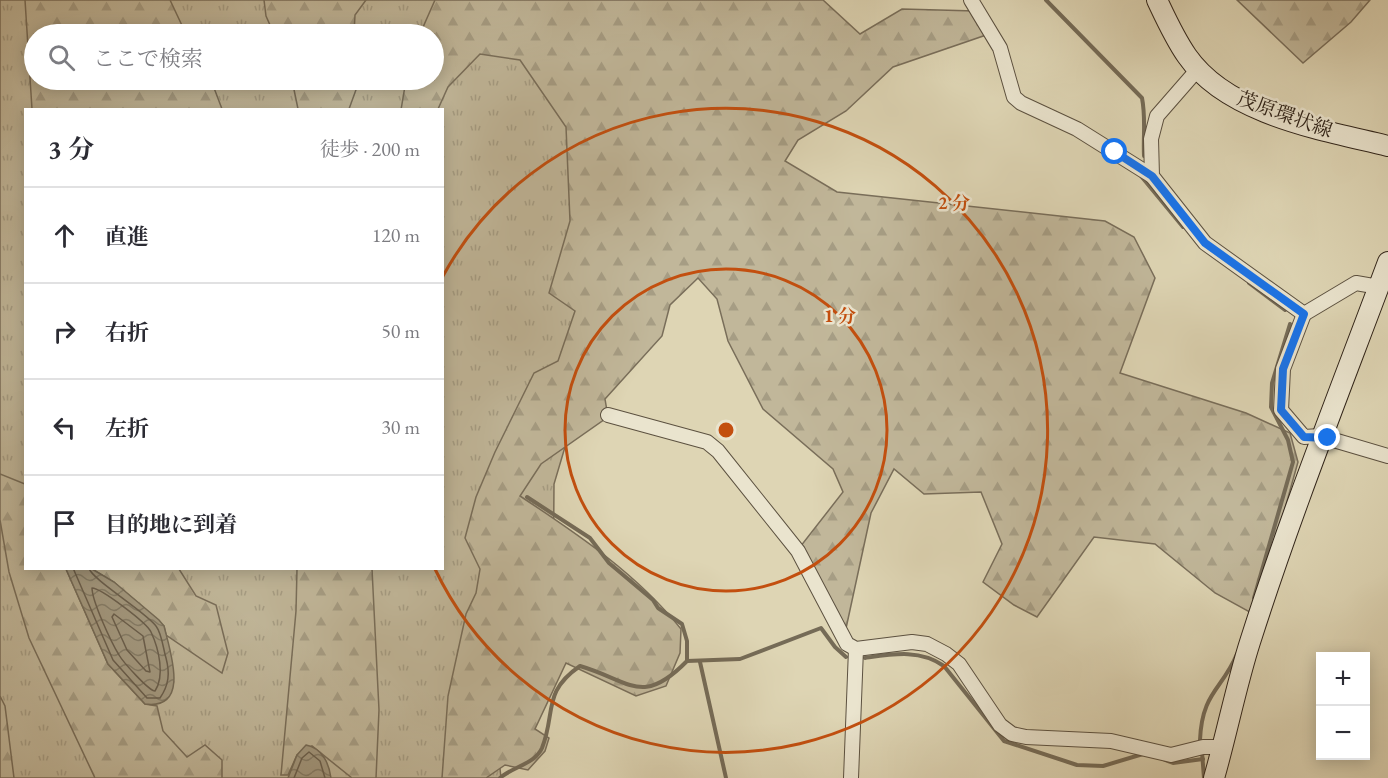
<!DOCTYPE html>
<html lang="ja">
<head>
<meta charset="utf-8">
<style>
  body { margin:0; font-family:"EB Garamond","Noto Serif JP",serif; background:#f2f2f3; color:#2b2b33 }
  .controls { position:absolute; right:18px; bottom:18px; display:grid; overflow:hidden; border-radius:0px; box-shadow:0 3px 15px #0003 }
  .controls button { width:54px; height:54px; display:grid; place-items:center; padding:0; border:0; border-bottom:2px solid #e1e1e2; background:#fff; color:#2b2b33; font:30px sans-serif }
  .stop { position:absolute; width:18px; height:18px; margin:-14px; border:4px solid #1a73e8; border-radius:50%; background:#fff }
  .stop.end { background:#1a73e8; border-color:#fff; box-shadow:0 2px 6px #0008 }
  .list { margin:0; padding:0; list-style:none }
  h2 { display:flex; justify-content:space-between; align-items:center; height:78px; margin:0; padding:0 24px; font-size:26px }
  h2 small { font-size:20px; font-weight:400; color:#7c7c81 }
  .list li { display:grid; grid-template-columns:39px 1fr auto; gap:18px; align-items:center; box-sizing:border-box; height:96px; padding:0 24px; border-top:2px solid #e1e1e2 }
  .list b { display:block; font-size:22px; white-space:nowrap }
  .list em { font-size:20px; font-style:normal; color:#7c7c81 }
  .icon { flex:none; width:33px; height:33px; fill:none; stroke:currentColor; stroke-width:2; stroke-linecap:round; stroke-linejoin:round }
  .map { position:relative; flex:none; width:1388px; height:778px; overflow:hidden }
  .search { position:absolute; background:#fff; box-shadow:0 3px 15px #0003; left:24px; top:24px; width:420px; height:66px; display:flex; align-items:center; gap:15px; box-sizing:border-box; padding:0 21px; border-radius:33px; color:#7c7c81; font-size:22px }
  .panel { position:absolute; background:#fff; box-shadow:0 3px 15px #0003; left:24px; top:108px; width:420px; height:462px; border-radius:0px }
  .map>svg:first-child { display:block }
  .grass { fill:url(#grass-tufts); stroke:#796e5a; stroke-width:1.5; fill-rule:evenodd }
  .forest { fill:url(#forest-firs); stroke:#796e5a; stroke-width:1.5 }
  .water { fill:url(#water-waves); stroke:#756b57; stroke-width:1.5 }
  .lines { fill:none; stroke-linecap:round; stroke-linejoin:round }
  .shore { stroke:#6a5f4d; stroke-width:1.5 }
  .stream { stroke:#756b57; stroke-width:4 }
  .street-casing { stroke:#5c5140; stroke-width:16 }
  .secondary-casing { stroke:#31251a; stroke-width:22 }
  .street { stroke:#eae4ce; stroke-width:14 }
  .secondary { stroke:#eae4ce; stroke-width:20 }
  .route { stroke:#1a73e8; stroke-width:8 }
  .ring { fill:none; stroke:#c34f0f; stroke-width:3 }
  .labels { text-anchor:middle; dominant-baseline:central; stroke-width:5; stroke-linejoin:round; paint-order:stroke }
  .street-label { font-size:20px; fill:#31251a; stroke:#eae4ce }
  .centre { fill:#c34f0f; stroke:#eae4ce; stroke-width:3 }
  .ring-label { font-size:18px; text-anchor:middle; font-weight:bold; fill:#c34f0f; stroke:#eae4ce; stroke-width:5; stroke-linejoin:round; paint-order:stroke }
</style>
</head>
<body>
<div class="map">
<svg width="1388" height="778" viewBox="0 0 1388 778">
  <defs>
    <pattern id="grass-tufts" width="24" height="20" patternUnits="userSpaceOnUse" patternTransform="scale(1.5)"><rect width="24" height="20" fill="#c1b79a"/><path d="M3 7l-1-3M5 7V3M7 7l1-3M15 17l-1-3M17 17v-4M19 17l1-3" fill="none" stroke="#a69d84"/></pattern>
    <pattern id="forest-firs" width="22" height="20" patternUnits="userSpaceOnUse" patternTransform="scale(1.5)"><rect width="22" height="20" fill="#c1b79a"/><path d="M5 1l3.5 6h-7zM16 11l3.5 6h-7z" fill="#a69d84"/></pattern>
    <pattern id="water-waves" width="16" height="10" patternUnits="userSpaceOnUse" patternTransform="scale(1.5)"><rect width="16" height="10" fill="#a39980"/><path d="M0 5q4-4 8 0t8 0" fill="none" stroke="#857d68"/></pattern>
  </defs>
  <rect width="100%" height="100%" fill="#ded5b4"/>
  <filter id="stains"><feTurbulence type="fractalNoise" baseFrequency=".00333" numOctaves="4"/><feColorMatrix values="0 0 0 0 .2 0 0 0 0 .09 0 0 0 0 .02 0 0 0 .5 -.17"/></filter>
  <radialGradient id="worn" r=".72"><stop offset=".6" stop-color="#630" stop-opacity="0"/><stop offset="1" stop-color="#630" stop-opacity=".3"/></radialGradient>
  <!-- grass -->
  <path class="grass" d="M0 0H553L623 141 581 393 554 484 553 616 498 750 501 778H0ZM34 34H434V80H34ZM26 110H442V568H26Z"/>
  <!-- forest -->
  <g class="forest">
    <polygon points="25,0 170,0 186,34 34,34 34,80 211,80 222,109 32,109"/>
    <polygon points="264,0 366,0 355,15 354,34 274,34 266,16"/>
    <path d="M435 0H823L860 34 902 9 975 11 989 34 893 67 846 111 798 140 785 161 837 192 1105 221 1134 237 1155 278 1120 373 1246 413 1290 433 1298 462 1255 615 1215 593 1155 544 1094 537 1037 617 1014 605 983 582 1002 544 981 492 924 494 894 469 871 513 845 633 800 547 843 492 833 469 763 409 728 341 717 299 698 278 670 305 662 336 605 399 607 411 605 419 541 464 520 496C579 535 637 574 681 629L680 653 666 686 636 696 566 663 535 729 549 738 545 751 528 770 505 765 486 778H442L448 696 466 614 476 593 480 569 465 538 476 497 495 452 534 373 558 361 575 311 549 293 570 221 566 127 520 60 480 54 448 87 438 109 401 110 406 80H434V34H420Z"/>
    <polygon points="1237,0 1370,0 1351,22 1303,63"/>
    <polygon points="292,80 355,80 357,87 349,109 298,109"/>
    <polygon points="0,474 25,484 26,568 66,569 108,664 145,704 157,706 163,731 187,757 205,745 222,760 222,778 95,778 29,638 9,572 0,520"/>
    <polygon points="92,569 179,569 196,596 216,605 228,653 222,673 166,635 164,626 114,582"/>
    <polygon points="297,569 372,569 379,710 376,778 352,778 312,746 297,755 288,775 281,775 296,611"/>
    <polygon points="0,696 5,706 14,778 0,778"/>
  </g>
  <!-- water -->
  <g class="water">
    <path d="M66 569H92L114 582 159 620 164 626C170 651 191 710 145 704L108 664Z"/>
    <path d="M306 745C322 748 329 763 331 778H288L297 755Z"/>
  </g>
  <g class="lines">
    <!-- shore -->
    <g class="shore">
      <path d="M73 568 113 660 147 698H160C169 685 170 673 166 658 163 648 162 634 156 626 146 612 91 579 89 568"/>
      <path d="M92 588C101 588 147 623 151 632 159 649 165 676 155 691 149 691 123 662 119 655 111 642 92 601 92 588Z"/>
      <polygon points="114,614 143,636 150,672 146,671 127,650 112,617"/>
      <polyline points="294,778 302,758 309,752 320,761 325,778"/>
    </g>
    <!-- stream -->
    <g class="stream">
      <path d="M1046 0 1142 98C1146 118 1143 136 1144 156"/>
      <polyline points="1141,176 1183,227"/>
      <polyline points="1249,283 1285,310"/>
      <polyline points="1254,598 1293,462 1288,440 1271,407 1272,383 1290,324"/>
      <path d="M865 658C893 654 920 649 944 666L1004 741 1077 765 1103 766 1143 754"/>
      <polyline points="687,661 740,659 821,628 835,647 846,657"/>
      <polyline points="700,662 726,778"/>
      <path d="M1200 740C1202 692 1222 690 1237 654"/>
      <polyline points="1202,752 1204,778"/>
      <polyline points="1165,760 1173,763 1203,759"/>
      <path d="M500 778C512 767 535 764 542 748 556 713 542 692 580 666 631 681 642 707 687 661V641L682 624 658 608 653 600 609 563 590 538 527 497"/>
    </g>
    <defs>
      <g id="street">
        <polyline points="971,0 1000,48 1014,97 1021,103 1077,129 1152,176"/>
        <polyline points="1198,69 1157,116 1151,139 1152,176 1205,243 1304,314 1356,283 1379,287"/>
        <polyline points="1304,314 1283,369 1281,410 1304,437 1320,436 1388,456"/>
        <polyline points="608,415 707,442 718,451 798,551 847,644 856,649 912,642 927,644 946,654 959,664 1000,725 1012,734 1026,737 1111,741 1171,755 1203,747 1223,747"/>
        <polyline points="851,778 856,649"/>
      </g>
      <g id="secondary">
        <path d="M1157 0C1166 19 1175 39 1187 56 1228 115 1323 130 1388 146"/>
        <path d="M1214 778C1227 733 1236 686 1250 642 1291 513 1341 388 1388 262"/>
      </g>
    </defs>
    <!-- street casing -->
    <use href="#street" class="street-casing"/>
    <!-- secondary casing -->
    <use href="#secondary" class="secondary-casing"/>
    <!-- street -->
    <use href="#street" class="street"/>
    <!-- secondary -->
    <use href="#secondary" class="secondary"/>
  </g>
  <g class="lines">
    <!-- route -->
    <polyline class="route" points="1115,152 1152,176 1205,243 1304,314 1283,369 1281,410 1304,437 1328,438"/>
  </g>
  <!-- distance rings -->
  <g class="ring">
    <circle cx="726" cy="430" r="161"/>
    <path d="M443 276A322 322 0 1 1 435 569"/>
  </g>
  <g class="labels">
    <!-- street labels -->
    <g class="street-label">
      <text transform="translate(1285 114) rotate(20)">茂原環状線</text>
    </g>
  </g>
  <circle cx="726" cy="430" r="9" class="centre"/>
  <g class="ring-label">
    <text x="954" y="209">2 分</text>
    <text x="840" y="322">1 分</text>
  </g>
  <rect width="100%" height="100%" filter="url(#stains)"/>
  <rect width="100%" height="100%" fill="url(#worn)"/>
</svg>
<div class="controls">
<button>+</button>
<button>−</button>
</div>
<div class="stop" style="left:1115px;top:152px"></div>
<div class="stop end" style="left:1328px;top:438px"></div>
<div class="search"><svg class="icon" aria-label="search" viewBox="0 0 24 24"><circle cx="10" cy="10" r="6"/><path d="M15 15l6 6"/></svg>ここで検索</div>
<section class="panel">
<h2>3 分<small>徒歩 · 200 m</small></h2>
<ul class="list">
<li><svg class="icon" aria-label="ahead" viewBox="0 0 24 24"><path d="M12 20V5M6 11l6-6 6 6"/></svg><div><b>直進</b></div><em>120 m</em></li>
<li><svg class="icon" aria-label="right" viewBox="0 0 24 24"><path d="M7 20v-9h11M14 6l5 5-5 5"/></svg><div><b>右折</b></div><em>50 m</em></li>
<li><svg class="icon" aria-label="left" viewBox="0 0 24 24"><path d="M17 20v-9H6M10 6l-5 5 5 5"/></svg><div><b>左折</b></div><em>30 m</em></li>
<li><svg class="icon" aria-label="arrive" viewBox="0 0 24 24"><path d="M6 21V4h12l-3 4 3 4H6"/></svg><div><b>目的地に到着</b></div></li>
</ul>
</section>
</div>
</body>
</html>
